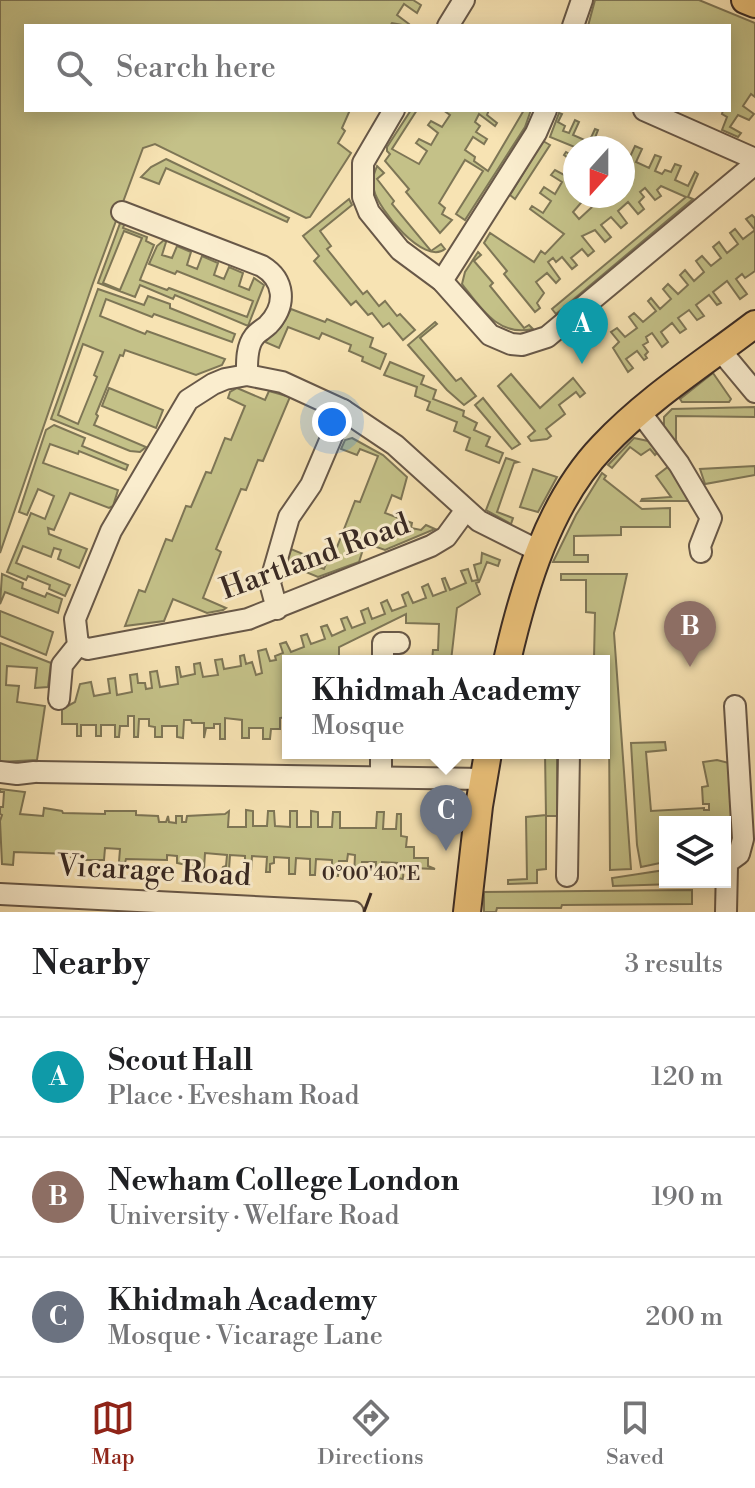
<!DOCTYPE html>
<html lang="en">
<head>
<meta charset="utf-8">
<style>
  body { margin:0; font-family:"Libre Bodoni",serif; background:#f2f2f2; color:#202124 }
  .controls { position:absolute; right:24px; bottom:24px; display:grid; overflow:hidden; border-radius:0px; box-shadow:0 4px 20px #0003 }
  .controls button { width:72px; height:72px; display:grid; place-items:center; padding:0; border:0; border-bottom:2px solid #e0e0e0; background:#fff; color:#202124; font:40px sans-serif }
  .compass { position:absolute; left:563px; top:136px; width:72px; height:72px; border-radius:50%; background:#fff; box-shadow:0 4px 20px #0003; rotate:201deg }
  .you { position:absolute; left:332px; top:422px; width:28px; height:28px; margin:-20px; border:6px solid #fff; border-radius:50%; background:#1a73e8; box-shadow:0 0 0 12px #1a73e833 }
  .badge { display:grid; place-items:center; width:52px; height:52px; border-radius:50%; background:#8f2418; color:#fff; font-size:26px; font-weight:700 }
  .pin { position:absolute; translate:-50% -66px; filter:drop-shadow(0 2px 4px #0008) }
  .pin::after { content:''; position:absolute; top:42px; width:28px; height:24px; background:inherit; clip-path:polygon(0 0,100% 0,50% 100%) }
  .popup { position:absolute; left:282px; top:655px; width:328px; height:104px; box-sizing:border-box; display:grid; place-content:center; border-radius:0px; background:#fff; filter:drop-shadow(0 2px 6px #0005); font-size:26px; white-space:nowrap; color:#757577 }
  .popup b { font-size:30px; color:#202124 }
  .popup::after { content:''; position:absolute; left:50%; top:100%; margin-left:-16px; border:16px solid transparent; border-top-color:#fff }
  .list { margin:0; padding:0; list-style:none }
  h2 { display:flex; justify-content:space-between; align-items:center; height:104px; margin:0; padding:0 32px; font-size:34px }
  h2 small { font-size:26px; font-weight:400; color:#757577 }
  .list li { display:grid; grid-template-columns:52px 1fr auto; gap:24px; align-items:center; box-sizing:border-box; height:120px; padding:0 32px; border-top:2px solid #e0e0e0 }
  .list b { display:block; font-size:30px; white-space:nowrap }
  .list p { margin:0; font-size:26px; white-space:nowrap; color:#757577 }
  .list em { font-size:26px; font-style:normal; color:#757577 }
  .icon { flex:none; width:44px; height:44px; fill:none; stroke:currentColor; stroke-width:2; stroke-linecap:round; stroke-linejoin:round }
  .map { position:relative; flex:none; width:755px; height:912px; overflow:hidden }
  .search { position:absolute; background:#fff; box-shadow:0 4px 20px #0003; left:24px; right:24px; top:24px; height:88px; display:flex; align-items:center; gap:20px; box-sizing:border-box; padding:0 28px; border-radius:0px; color:#757577; font-size:30px }
  .sheet { height:464px; background:#fff }
  nav { display:flex; justify-content:space-around; align-items:center; box-sizing:border-box; height:112px; border-top:2px solid #e0e0e0; background:#fff; font-size:22px; color:#757577 }
  nav a { display:grid; justify-items:center; gap:4px }
  nav .on { color:#8f2418 }
  .map>svg:first-child { display:block }
  .green { fill:#c4c188; stroke:#7e7656; stroke-width:2; fill-rule:evenodd }
  .lines { fill:none; stroke-linecap:round; stroke-linejoin:round }
  .minor-casing { stroke:#685848; stroke-width:24 }
  .major-casing { stroke:#392a24; stroke-width:30 }
  .minor { stroke:#faedce; stroke-width:20 }
  .major { stroke:#ecc27a; stroke-width:26 }
  .ticks { fill:none; stroke:#392a24; stroke-width:3 }
  .labels { text-anchor:middle; dominant-baseline:central; stroke-width:6; stroke-linejoin:round; paint-order:stroke }
  .street-label { font-size:30px; fill:#392a24; stroke:#faedce }
  .ticks-label { font-size:20px; text-anchor:middle; fill:#392a24; stroke:#faedce; stroke-width:6; stroke-linejoin:round; paint-order:stroke }
</style>
</head>
<body>
<div class="map">
<svg width="755" height="912" viewBox="0 0 755 912">
  <rect width="100%" height="100%" fill="#f7e3b3"/>
  <filter id="stains"><feTurbulence type="fractalNoise" baseFrequency=".0025" numOctaves="4"/><feColorMatrix values="0 0 0 0 .2 0 0 0 0 .09 0 0 0 0 .02 0 0 0 .5 -.17"/></filter>
  <radialGradient id="worn" r=".72"><stop offset=".6" stop-color="#630" stop-opacity="0"/><stop offset="1" stop-color="#630" stop-opacity=".3"/></radialGradient>
  <!-- green -->
  <g class="green">
    <polygon points="0,0 413,0 421,5 417,13 404,4 397,15 409,24 408,26 392,23 390,26 26,26 26,110 350,110 342,128 345,131 338,143 351,153 310,217 306,218 155,144 143,148 93,283 0,553"/>
    <polygon points="595,0 699,0 755,23 755,97 751,94 743,106 754,114 749,120 738,115 730,127 741,133 738,137 722,130 727,117 722,114 723,110 729,110 729,26 588,26"/>
    <polygon points="411,110 417,110 392,149 419,164 427,151 416,143 419,139 431,145 438,133 428,125 431,121 442,127 450,115 443,110 489,110 487,115 497,123 495,126 479,114 475,122 480,126 476,132 487,139 484,144 473,137 465,150 475,157 474,161 488,171 524,110 531,110 525,127 465,220 456,214 483,171 465,160 439,203 445,208 442,214 452,220 440,233 406,192 409,189 385,161 390,154 387,151 387,147"/>
    <polygon points="559,113 562,114 558,122 565,126 563,131 569,133 575,120 579,122 573,135 589,142 595,129 598,130 593,143 596,144 594,148 577,148 550,137"/>
    <polygon points="543,141 550,145 515,199 510,195"/>
    <polygon points="635,146 642,149 636,162 649,168 655,155 661,157 655,171 662,174 665,170 671,172 675,164 681,166 675,180 688,186 695,172 698,174 688,197 693,199 556,314 552,309 686,197 661,186 657,190 661,196 655,200 645,188 640,192 644,197 639,202 644,209 638,214 628,202 618,211 627,223 621,228 611,217 601,225 611,237 605,242 595,230 582,236 594,251 588,256 582,249 571,258 577,265 572,269 562,257 556,262 553,258 548,262 560,279 556,283 547,273 536,282 544,293 537,303 540,308 535,312 504,274 507,271 484,243 490,233 534,262 541,251 545,254 564,234 530,209 532,206 543,213 551,201 540,193 544,187 555,194 562,182 551,175 555,170 566,176 575,163 564,155 566,152 575,157 575,196 587,196 573,212 579,219 604,196 623,196 623,178 629,171 623,168 623,161 627,163"/>
    <polygon points="166,159 289,218 287,222 166,168 159,184 141,177 151,167"/>
    <path d="M377 166 384 173 377 179 394 201 392 204 431 251 441 244 445 249C424 266 378 209 374 190 371 181 374 174 377 166Z"/>
    <polygon points="349,199 352,205 320,231 331,246 327,249 363,294 367,291 379,306 385,301 397,316 400,314 415,330 403,340 389,323 383,327 372,313 368,315 356,301 351,305 314,261 319,256 303,236"/>
    <polygon points="752,215 755,218 755,271 745,278 742,274 736,279 747,294 740,299 727,281 713,292 721,303 717,305 709,295 696,305 704,316 697,320 689,310 678,318 686,329 680,333 672,323 661,332 668,342 662,347 652,333 646,337 648,342 643,345 648,352 645,355 647,358 644,360 637,351 626,359 633,368 628,372 613,348 619,342 611,332 617,328 625,337 637,328 629,317 634,313 643,322 656,311 648,301 651,298 660,309 671,299 663,289 668,284 678,294 688,285 680,275 685,270 694,281 704,272 696,261 702,256 711,266 721,258 713,247 719,242 727,253 738,244 730,233 735,229 743,239 755,230 746,219"/>
    <path d="M122 218 126 220 123 228 147 237 146 241 154 245 140 280 167 290 169 288 247 317 253 301 177 271 175 274 149 264 157 246 164 240 166 242 162 255 172 258 177 246 191 252 187 265 197 269 202 256 218 263 214 275 224 279 229 267 243 273 239 286 249 290 254 278 264 285 248 326 175 295 173 299 140 285 135 297 98 283ZM124 231 142 238 120 290 103 283Z"/>
    <path d="M478 252 481 255 474 261 493 283 490 286 524 328 529 325 533 329C498 337 481 308 462 284L465 272Z"/>
    <path d="M98 289 144 305 148 296 170 304V308L235 334 232 342 154 314 152 317 106 299 100 316 145 334 147 331 225 359 222 365 196 375 125 350 123 356 120 355 96 414 98 416 94 425 146 447 140 452 130 451 51 419ZM83 344 103 352 94 375 97 377 78 424 58 415Z"/>
    <polygon points="291,309 325,322 327,319 373,338 370,347 386,354 380,369 362,361 363,357 349,351 351,345 322,333 319,339 288,327 279,348 265,342 281,327"/>
    <polygon points="435,322 437,324 420,338 456,381 461,378 476,396 464,405 447,390 408,345"/>
    <polygon points="390,362 424,376 421,384 436,390 433,399 464,411 463,416 477,423 474,430 490,437 486,446 503,453 499,463 466,450 470,438 454,431 457,422 427,410 430,402 415,396 417,387 384,375"/>
    <polygon points="713,373 731,399 729,402 682,402 680,399"/>
    <polygon points="511,374 540,408 573,378 585,393 580,397 576,392 559,405 565,414 546,429 551,436 547,439 531,441 528,437 535,431 498,386"/>
    <polygon points="109,388 163,410 156,428 102,406"/>
    <polygon points="237,388 265,400 269,391 290,397 263,461 258,460 246,490 241,489 216,549 221,552 203,598 226,608 223,610 207,613 173,599 164,621 125,626 139,590 145,592 166,539 172,541 186,506 191,507 206,472 211,473 225,438 231,440 245,406 228,398 230,392"/>
    <polygon points="483,398 520,444 512,449 475,405"/>
    <polygon points="755,407 755,417 676,416 676,440 681,451 664,428 664,417 672,409"/>
    <polygon points="54,425 85,438 82,446 128,465 126,470 79,451 78,454 50,444 43,463 118,490 113,506 109,508 70,493 54,530 48,528 49,534 87,549 79,568 58,559 61,550 54,548 51,557 23,546 16,563 70,585 65,596 49,589 50,585 28,576 26,580 7,572 31,513 45,519 54,496 38,489 27,515 19,512 46,430"/>
    <polygon points="352,438 383,455 407,477 401,499 392,495 385,513 412,523 411,528 421,530 426,525 435,529 385,550 365,543 359,562 318,577 286,564 291,549 308,556 306,562 324,569 333,546 337,547 355,501 360,502 378,456 360,449 357,455 341,449 345,440"/>
    <polygon points="634,438 648,441 658,452 655,455 650,449 641,455 630,447 612,468 608,465"/>
    <polygon points="506,458 518,462 514,463 497,512 513,518 511,524 486,510"/>
    <polygon points="669,466 690,501 641,501 642,499 671,497 656,476"/>
    <polygon points="755,466 755,475 705,484 700,469"/>
    <polygon points="533,469 557,477 538,512 520,507"/>
    <polygon points="602,473 606,476 604,479 642,509 670,508 670,527 621,527 621,535 574,536 574,555 588,555 588,562 553,562 576,515"/>
    <polygon points="482,553 500,560 498,566 487,562 479,582 476,583 480,594 457,608 451,661 432,661 433,650 438,650 439,624 406,623 406,614 339,647 339,660 346,661 288,661 288,739 286,717 280,718 280,729 271,729 270,739 263,739 263,728 249,728 249,738 242,738 242,720 225,718 225,739 220,739 220,724 214,724 214,728 206,728 204,738 204,723 192,723 191,720 184,720 183,738 177,737 177,726 162,726 162,737 155,737 155,727 149,726 149,719 139,719 138,737 134,737 134,716 128,716 128,726 120,726 119,737 115,737 115,725 101,725 101,736 96,736 96,725 81,725 81,736 77,736 77,724 62,724 62,709 75,702 80,684 91,682 94,696 110,693 108,679 115,678 117,695 132,692 130,675 137,674 138,683 145,683 146,689 152,688 150,672 157,671 160,687 178,684 176,667 179,667 181,677 195,674 194,664 200,663 203,677 218,675 215,660 222,659 224,669 241,666 240,656 244,655 246,664 252,662 256,675 262,673 258,651 266,649 270,661 276,660 275,656 283,653 280,644 286,642 291,652 304,647 301,636 307,634 311,644 325,639 321,627 327,625 332,636 345,630 341,619 347,617 352,628 365,623 361,611 368,608 372,619 385,614 381,603 387,600 392,611 406,606 402,595 408,592 413,603 426,598 422,587 428,584 433,596 446,591 442,579 445,578 450,590 466,583 461,571 468,569 472,581 478,580 474,565 481,563"/>
    <polygon points="2,574 23,583 22,588 45,597 47,593 62,599 58,613 5,592 0,604"/>
    <polygon points="561,574 627,574 614,633 631,869 610,870 609,726 604,726 604,659 594,659 595,613 586,612 586,580 561,580"/>
    <polygon points="0,611 53,632 46,655 0,636"/>
    <polygon points="0,643 51,663 48,687 35,688 37,668 7,666 6,685 19,686 17,702 45,706 37,760 0,762"/>
    <polygon points="665,742 666,750 646,752 651,811 704,808 704,810 709,810 709,804 703,804 702,787 708,786 703,762 717,760 729,763 734,839 725,847 725,822 665,822 665,862 641,867 637,845 631,743"/>
    <polygon points="545,753 557,753 557,816 546,816 546,869 537,870 537,883 508,884 508,880 527,879 526,817 546,815"/>
    <polygon points="0,789 25,792 20,814 43,816 44,808 62,811 63,813 105,814 105,811 136,811 136,815 158,816 159,822 166,822 168,816 169,822 176,823 176,816 182,816 182,822 186,822 187,816 225,814 229,811 228,827 246,827 246,810 253,811 253,826 267,826 268,811 274,811 275,826 290,827 290,811 297,811 297,827 311,827 311,811 318,812 318,827 332,827 333,812 340,812 340,828 376,828 377,812 384,812 383,829 396,829 397,814 401,814 401,836 407,837 406,847 414,847 414,858 428,858 428,866 435,869 412,868 412,864 404,863 403,879 397,878 397,863 382,862 380,878 375,878 376,862 362,862 360,878 354,877 355,855 348,854 347,861 339,861 338,876 332,876 332,860 316,859 315,875 310,875 310,859 296,858 295,874 289,874 289,858 274,857 274,863 270,864 270,872 266,872 267,857 252,856 251,871 245,871 245,856 230,855 229,870 222,870 223,867 226,866 227,855 205,853 204,869 177,863 177,856 167,855 167,860 126,859 125,863 119,862 120,849 105,848 104,860 83,860 83,858 71,857 70,854 14,852 13,865 2,864 0,821 2,815 0,814 0,807 3,807 4,792 0,792"/>
    <polygon points="665,870 665,882 706,883 613,886 612,878"/>
    <polygon points="692,890 692,904 562,905 561,908 497,908 496,912 484,912 484,892"/>
  </g>
  <g class="lines">
    <defs>
      <g id="minor">
        <polyline points="448,26 464,0"/>
        <polyline points="573,26 582,0"/>
        <polyline points="394,110 363,163 363,197 369,212 400,250 442,281 490,335 511,344 522,345 547,337 755,164"/>
        <polyline points="644,110 755,159"/>
        <path d="M122 212 262 266C285 280 287 305 268 325 264 329 257 332 254 337 246 347 247 364 247 375"/>
        <polyline points="442,281 536,133 546,110"/>
        <polyline points="720,350 755,392"/>
        <polyline points="640,412 679,464 711,518 700,546 701,552"/>
        <polyline points="277,609 270,583 289,517 311,485 343,410"/>
        <polyline points="78,645 88,649 248,619 431,546 446,537 465,511"/>
        <polyline points="383,661 383,643 399,643"/>
        <polyline points="59,699 62,665 78,645 75,619 111,531 188,400 213,384 225,379 247,375 282,382 343,410 395,445 479,521 541,552"/>
        <polyline points="0,772 17,774 34,772"/>
        <polyline points="38,772 483,779"/>
        <polyline points="381,777 381,753"/>
        <polyline points="567,876 569,753"/>
        <polyline points="0,894 353,912"/>
        <polyline points="726,912 727,866 728,862 739,854 743,839 735,706"/>
      </g>
      <g id="major">
        <polyline points="745,0 755,4"/>
        <path d="M507 661C524 587 549 502 603 446 647 399 704 363 755 324"/>
        <polyline points="467,912 479,806 488,753"/>
      </g>
    </defs>
    <!-- minor casing -->
    <use href="#minor" class="minor-casing"/>
    <!-- major casing -->
    <use href="#major" class="major-casing"/>
    <!-- minor -->
    <use href="#minor" class="minor"/>
    <!-- major -->
    <use href="#major" class="major"/>
  </g>
  <!-- ticks -->
  <path class="ticks" d="M364 912 371 893"/>
  <g class="labels">
    <!-- street labels -->
    <g class="street-label">
      <text transform="translate(315 557) rotate(-20)">Hartland Road</text>
      <text transform="translate(154 871) rotate(3)">Vicarage Road</text>
    </g>
  </g>
  <g class="ticks-label">
    <text x="371" y="880">0°00'40"E</text>
  </g>
  <rect width="100%" height="100%" filter="url(#stains)"/>
  <rect width="100%" height="100%" fill="url(#worn)"/>
</svg>
<div class="controls">
<button><svg class="icon" aria-label="layers" viewBox="0 0 24 24"><path d="M12 4l9 5-9 5-9-5zM3 14l9 5 9-5"/></svg></button>
</div>
<svg class="compass" viewBox="-18 -18 36 36"><path d="M0-13l5 13h-10z" fill="#e53935"/><path d="M0 13l5-13h-10z" fill="#757577"/></svg>
<div class="you"></div>
<div class="pin badge" style="left:582px;top:364px;background:#0f9aa8">A</div>
<div class="pin badge" style="left:690px;top:667px;background:#8d6e63">B</div>
<div class="pin badge" style="left:446px;top:851px;background:#6b7280">C</div>
<div class="popup"><b>Khidmah Academy</b>Mosque</div>
<div class="search"><svg class="icon" aria-label="search" viewBox="0 0 24 24"><circle cx="10" cy="10" r="6"/><path d="M15 15l6 6"/></svg>Search here</div>
</div>
<section class="sheet">
<h2>Nearby<small>3 results</small></h2>
<ul class="list">
<li><span class="badge" style="background:#0f9aa8">A</span><div><b>Scout Hall</b><p>Place · Evesham Road</p></div><em>120 m</em></li>
<li><span class="badge" style="background:#8d6e63">B</span><div><b>Newham College London</b><p>University · Welfare Road</p></div><em>190 m</em></li>
<li><span class="badge" style="background:#6b7280">C</span><div><b>Khidmah Academy</b><p>Mosque · Vicarage Lane</p></div><em>200 m</em></li>
</ul>
</section>
<nav>
<a class="on"><svg class="icon" aria-label="map" viewBox="0 0 24 24"><path d="M3 6l6-2 6 2 6-2v14l-6 2-6-2-6 2zM9 4v14M15 6v14"/></svg>Map</a>
<a><svg class="icon" aria-label="directions" viewBox="0 0 24 24"><path d="M12 3l9 9-9 9-9-9zM9 14v-3h6M13 9l2 2-2 2"/></svg>Directions</a>
<a><svg class="icon" aria-label="saved" viewBox="0 0 24 24"><path d="M7 4h10v16l-5-4-5 4z"/></svg>Saved</a>
</nav>
</body>
</html>
